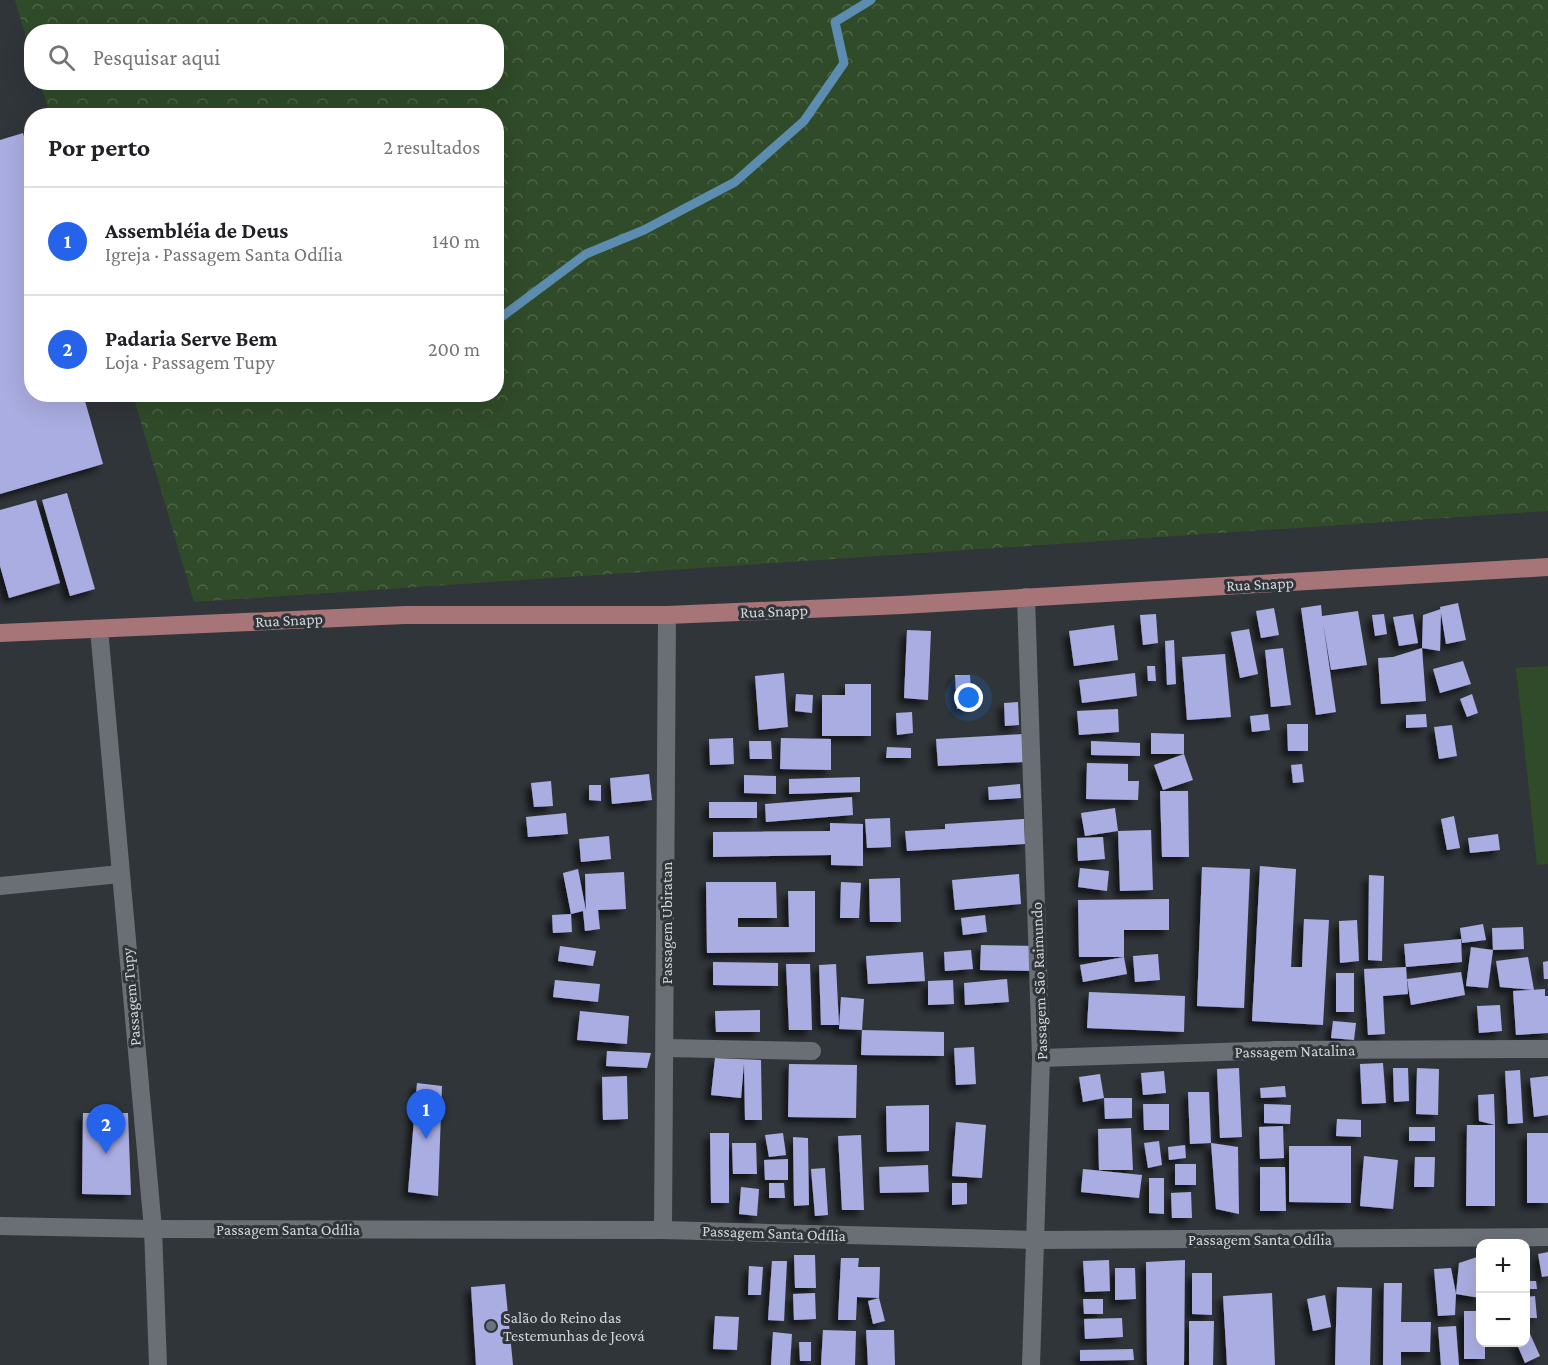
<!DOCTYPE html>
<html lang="pt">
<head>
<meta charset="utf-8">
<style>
  body { margin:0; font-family:"Crimson Pro",serif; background:#f6f6f6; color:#202124 }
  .controls { position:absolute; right:18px; bottom:18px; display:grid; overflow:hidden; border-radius:12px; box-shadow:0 6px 24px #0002 }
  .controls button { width:54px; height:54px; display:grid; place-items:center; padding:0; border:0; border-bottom:2px solid #e0e0e0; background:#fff; color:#202124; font:30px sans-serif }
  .you { position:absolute; left:969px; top:698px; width:21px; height:21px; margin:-15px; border:4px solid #fff; border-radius:50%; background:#1a73e8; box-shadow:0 0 0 9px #1a73e833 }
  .badge { display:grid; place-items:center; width:39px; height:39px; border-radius:50%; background:#2563eb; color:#fff; font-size:20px; font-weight:700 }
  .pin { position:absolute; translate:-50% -50px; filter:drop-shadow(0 2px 3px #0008) }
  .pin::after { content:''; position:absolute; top:32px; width:21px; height:18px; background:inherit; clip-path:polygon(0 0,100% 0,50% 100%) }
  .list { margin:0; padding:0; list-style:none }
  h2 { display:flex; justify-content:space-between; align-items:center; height:78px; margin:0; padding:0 24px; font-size:26px }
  h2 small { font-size:20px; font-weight:400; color:#757577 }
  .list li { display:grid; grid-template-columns:39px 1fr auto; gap:18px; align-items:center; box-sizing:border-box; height:108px; padding:0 24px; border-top:2px solid #e0e0e0 }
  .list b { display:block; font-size:22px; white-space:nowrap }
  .list p { margin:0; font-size:20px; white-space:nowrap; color:#757577 }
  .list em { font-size:20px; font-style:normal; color:#757577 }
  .icon { flex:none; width:33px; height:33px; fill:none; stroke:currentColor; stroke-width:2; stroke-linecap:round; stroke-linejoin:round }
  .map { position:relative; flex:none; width:1548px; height:1365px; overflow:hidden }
  .search { position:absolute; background:#fff; box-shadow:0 6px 24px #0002; left:24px; top:24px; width:480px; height:66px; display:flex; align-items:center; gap:15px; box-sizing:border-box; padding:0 21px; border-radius:24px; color:#757577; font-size:22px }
  .panel { position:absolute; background:#fff; box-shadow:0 6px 24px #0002; left:24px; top:108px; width:480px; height:294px; border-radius:24px }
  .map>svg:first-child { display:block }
  .forest { fill:url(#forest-crowns) }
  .park { fill:#304b29 }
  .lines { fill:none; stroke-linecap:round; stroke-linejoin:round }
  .stream { stroke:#5c8caf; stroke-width:9 }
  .building { fill:#aaade1; filter:url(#shadow) }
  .minor { stroke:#696f75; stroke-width:18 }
  .major { stroke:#a77478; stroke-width:18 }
  .worship-dot { fill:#6b7280; stroke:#30353a; stroke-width:2 }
  .labels { text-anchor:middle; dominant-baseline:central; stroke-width:6; stroke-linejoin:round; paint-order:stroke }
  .street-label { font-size:16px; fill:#d2d6d9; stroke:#30353a }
  .poi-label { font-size:16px; fill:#d2d6d9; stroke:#30353a; text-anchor:start }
</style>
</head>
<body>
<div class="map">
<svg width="1548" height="1365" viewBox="0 0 1548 1365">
  <defs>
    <pattern id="forest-crowns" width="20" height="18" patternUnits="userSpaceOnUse" patternTransform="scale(1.5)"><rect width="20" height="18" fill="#304b29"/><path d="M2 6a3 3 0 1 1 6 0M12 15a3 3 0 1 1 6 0" fill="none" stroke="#4d6447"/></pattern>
    <filter id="shadow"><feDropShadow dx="-5.5" dy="5.5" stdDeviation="3" flood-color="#0009"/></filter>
  </defs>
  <rect width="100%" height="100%" fill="#30353a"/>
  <!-- forest -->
  <polygon class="forest" points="15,0 1548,0 1548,511 194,602 133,395 496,394 496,116 50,115 40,83 496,82 496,32 32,32 31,54"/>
  <!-- park -->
  <polygon class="park" points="1548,666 1548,864 1537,865 1516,668"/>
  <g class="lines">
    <!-- stream -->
    <polyline class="stream" points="496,321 586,254 644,230 735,182 804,121 844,63 835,22 871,0"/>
  </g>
  <!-- building -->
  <g class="building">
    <polygon points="23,133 32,162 32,394 83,394 103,464 0,494 0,140"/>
    <polygon points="67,493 95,589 70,596 42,500"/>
    <polygon points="36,500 60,583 9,598 0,566 0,510"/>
    <polygon points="1458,603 1466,640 1446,644 1440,607"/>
    <polygon points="1321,605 1322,616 1358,611 1367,665 1331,670 1323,623 1336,712 1316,715 1301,608"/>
    <polygon points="1274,608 1279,635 1261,638 1256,611"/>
    <polygon points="1441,609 1440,651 1422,648 1423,615"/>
    <polygon points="1156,614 1158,643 1143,645 1140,615"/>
    <polygon points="1384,614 1387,634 1375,636 1372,615"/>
    <polygon points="1413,614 1418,643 1399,646 1393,617"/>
    <polygon points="1114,625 1118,660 1074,666 1069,631"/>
    <polygon points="1249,629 1258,674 1240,678 1231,632"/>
    <polygon points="907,630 931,631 928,700 904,698"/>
    <polygon points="1174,640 1176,684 1167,685 1165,641"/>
    <polygon points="1283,648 1291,705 1271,707 1265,650"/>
    <polygon points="1422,648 1426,701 1381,704 1378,658 1393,657"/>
    <polygon points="1225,654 1231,717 1187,720 1182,657"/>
    <polygon points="1463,661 1471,684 1440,693 1433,669"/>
    <polygon points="1147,666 1155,666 1156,681 1148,681"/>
    <polygon points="784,673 788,727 759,730 755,676"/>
    <polygon points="1135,673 1137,696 1082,703 1079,680"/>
    <polygon points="955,675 970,675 972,708 957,709"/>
    <polygon points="845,684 871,684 871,736 822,736 822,695 845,695"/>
    <polygon points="796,694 813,695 812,713 795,711"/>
    <polygon points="1472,694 1478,713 1467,717 1460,699"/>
    <polygon points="1018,702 1019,725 1005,726 1004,703"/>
    <polygon points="1118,709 1119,732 1079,735 1077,711"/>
    <polygon points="912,712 913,733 897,735 896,713"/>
    <polygon points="1268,714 1270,730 1252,732 1250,716"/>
    <polygon points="1426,714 1427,727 1406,728 1406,715"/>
    <polygon points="1287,724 1308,724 1308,751 1288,751"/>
    <polygon points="1452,725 1457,756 1439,759 1434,727"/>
    <polygon points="1151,733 1184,734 1184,754 1193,780 1163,790 1154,765 1184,754 1151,754"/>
    <polygon points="1023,734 1025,762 938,766 936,739"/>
    <polygon points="733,738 734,764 710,765 709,739"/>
    <polygon points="781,738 831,739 831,770 780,769"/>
    <polygon points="749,741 771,741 772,759 750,759"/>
    <polygon points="1091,741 1140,743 1140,756 1091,755"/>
    <polygon points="887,747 911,748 911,758 886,758"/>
    <polygon points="1087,763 1128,764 1128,781 1139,781 1138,800 1086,799"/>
    <polygon points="1302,764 1304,782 1293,783 1291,765"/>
    <polygon points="649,774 652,800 612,804 610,778"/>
    <polygon points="744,775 776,776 776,794 744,793"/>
    <polygon points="860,777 860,792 789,794 789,779"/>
    <polygon points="551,781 553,806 534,807 531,783"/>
    <polygon points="1020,784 1021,798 989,800 988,787"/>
    <polygon points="589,785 601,785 601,801 589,800"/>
    <polygon points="1160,791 1188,791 1189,857 1162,857"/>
    <polygon points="852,797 853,815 766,822 765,804"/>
    <rect x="709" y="802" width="48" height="16"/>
    <polygon points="1115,808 1118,831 1085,836 1081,813"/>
    <polygon points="566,813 568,834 528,837 526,817"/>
    <polygon points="1454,816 1460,848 1447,850 1441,819"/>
    <polygon points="890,818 891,847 867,848 865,819"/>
    <polygon points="1024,819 1025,844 907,851 905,831 945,829 945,824"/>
    <polygon points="830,823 863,824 863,866 831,865 831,855 713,857 713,832 830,831"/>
    <polygon points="1151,830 1153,890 1120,891 1118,831"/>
    <polygon points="1498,834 1500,850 1470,853 1468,838"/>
    <polygon points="609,836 611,859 581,862 579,839"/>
    <polygon points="1103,837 1105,859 1078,861 1077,838"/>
    <polygon points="1260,866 1296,869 1291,967 1302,967 1304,919 1329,920 1323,1025 1252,1021"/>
    <polygon points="1202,867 1250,869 1244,1008 1197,1006"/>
    <polygon points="1080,868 1109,871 1107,891 1078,887"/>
    <polygon points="578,869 586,911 585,874 624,872 626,909 598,910 600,929 585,931 583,911 571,914 572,932 553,933 552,915 571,914 563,873"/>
    <polygon points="1019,874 1021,904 955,910 952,880"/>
    <polygon points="1369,875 1384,876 1382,961 1368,960"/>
    <polygon points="900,878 901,922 870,922 869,879"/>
    <polygon points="706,882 776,882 777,918 738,918 738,927 789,927 788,891 815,891 815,952 707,953"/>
    <polygon points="841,882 861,883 859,918 840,918"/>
    <polygon points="1169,899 1169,930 1124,930 1124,957 1079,957 1078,900"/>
    <polygon points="985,915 987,932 963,935 961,918"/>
    <polygon points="1357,920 1359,961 1340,963 1339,921"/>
    <polygon points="1483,924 1486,940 1462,943 1460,928"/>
    <polygon points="1523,927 1524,949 1493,950 1492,928"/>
    <polygon points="1461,939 1462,962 1406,967 1408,994 1383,996 1385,1034 1368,1035 1364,969 1406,967 1404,944"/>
    <polygon points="981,945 1037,946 1036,971 980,970"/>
    <polygon points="560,946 596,951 593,966 558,961"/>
    <polygon points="1471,947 1493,950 1488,988 1466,986"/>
    <polygon points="971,950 973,969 945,971 944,952"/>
    <polygon points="923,952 925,981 868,984 866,956"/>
    <polygon points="1158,954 1160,980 1135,982 1133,956"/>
    <polygon points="1124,957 1127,974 1083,982 1080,965"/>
    <polygon points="1528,957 1534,990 1500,987 1496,961"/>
    <polygon points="1548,961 1548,979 1544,979 1543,962"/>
    <polygon points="713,962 778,963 778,986 713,985"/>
    <polygon points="786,964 810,964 812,1030 789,1030"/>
    <polygon points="836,964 839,1025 821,1025 819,965"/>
    <polygon points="1461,972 1465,995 1411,1005 1407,979"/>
    <rect x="1336" y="973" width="18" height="39"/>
    <polygon points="1007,979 1009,1002 965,1005 964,983"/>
    <polygon points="555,980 600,984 598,1002 553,997"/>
    <polygon points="953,980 954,1004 928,1005 928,981"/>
    <polygon points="1545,989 1545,996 1548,996 1548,1033 1516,1035 1513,991"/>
    <polygon points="1089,992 1185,996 1184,1032 1087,1028"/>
    <polygon points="841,997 864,999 862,1030 839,1029"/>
    <polygon points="1500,1005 1502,1031 1479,1033 1477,1006"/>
    <polygon points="760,1010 760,1032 716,1032 715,1011"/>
    <polygon points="580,1011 629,1016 627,1044 577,1040"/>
    <polygon points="1333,1021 1356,1023 1354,1040 1331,1038"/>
    <polygon points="862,1030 944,1032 944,1056 861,1055"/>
    <polygon points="974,1047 976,1084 956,1085 954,1048"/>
    <polygon points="607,1051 651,1053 647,1068 606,1066"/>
    <polygon points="715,1058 761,1060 762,1120 745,1120 744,1063 741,1098 711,1095"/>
    <polygon points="1383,1063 1386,1103 1362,1104 1360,1064"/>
    <polygon points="789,1064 857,1065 856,1118 788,1117"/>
    <polygon points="1239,1068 1242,1137 1220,1138 1217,1069"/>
    <polygon points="1393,1068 1408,1068 1409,1101 1394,1102"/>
    <polygon points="1417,1068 1439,1069 1438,1115 1416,1114"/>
    <polygon points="1520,1070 1523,1123 1508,1124 1505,1071"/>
    <polygon points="1164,1071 1166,1093 1143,1095 1141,1073"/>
    <polygon points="1100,1074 1104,1098 1083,1102 1079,1077"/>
    <polygon points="627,1076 628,1119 603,1120 602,1077"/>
    <polygon points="1548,1076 1548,1115 1534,1117 1530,1078"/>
    <polygon points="417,1083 442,1086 438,1196 408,1192"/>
    <polygon points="1285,1086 1286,1097 1261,1098 1260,1088"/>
    <polygon points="1188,1092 1209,1092 1211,1143 1190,1144"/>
    <polygon points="1494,1094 1495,1125 1495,1206 1466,1206 1467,1125 1495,1125 1479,1121 1478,1095"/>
    <polygon points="1104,1098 1132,1098 1132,1118 1105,1119"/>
    <polygon points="1143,1104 1169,1104 1169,1130 1144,1130"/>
    <polygon points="1264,1104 1291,1105 1290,1124 1264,1123"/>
    <polygon points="929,1105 929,1151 887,1152 886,1106"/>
    <polygon points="83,1113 128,1113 131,1195 82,1194"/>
    <polygon points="1337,1119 1361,1120 1361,1137 1336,1136"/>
    <polygon points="956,1122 986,1125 982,1178 952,1176"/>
    <polygon points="1283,1126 1284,1158 1260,1159 1259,1127"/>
    <rect x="1409" y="1127" width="26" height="14"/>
    <polygon points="1131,1128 1133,1170 1099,1170 1098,1129"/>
    <polygon points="710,1133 729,1133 729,1203 711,1203"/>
    <polygon points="783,1133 786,1155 769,1157 765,1135"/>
    <rect x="1527" y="1133" width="21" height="70"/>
    <polygon points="861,1135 864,1210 842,1210 838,1136"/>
    <polygon points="793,1137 808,1138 809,1205 794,1206"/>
    <polygon points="1159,1141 1162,1165 1148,1168 1144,1143"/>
    <polygon points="732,1143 756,1143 757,1174 733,1174"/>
    <polygon points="1211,1143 1238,1147 1239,1214 1216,1209"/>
    <polygon points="1185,1145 1186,1158 1169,1160 1168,1147"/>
    <polygon points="1289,1146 1351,1146 1351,1203 1289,1202"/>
    <polygon points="1364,1156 1398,1160 1393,1209 1360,1206"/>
    <polygon points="1415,1157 1435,1157 1434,1187 1414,1187"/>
    <polygon points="788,1159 788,1180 765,1180 764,1160"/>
    <rect x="1175" y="1164" width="21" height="21"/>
    <polygon points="928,1165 929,1192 880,1193 879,1167"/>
    <polygon points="1260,1167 1285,1167 1286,1211 1260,1211"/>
    <polygon points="825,1168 828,1215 815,1216 811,1169"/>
    <polygon points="1083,1169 1142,1175 1139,1198 1081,1192"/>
    <polygon points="1149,1178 1164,1178 1164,1214 1149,1213"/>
    <polygon points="769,1183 784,1183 785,1198 769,1198"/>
    <polygon points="952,1183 967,1183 967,1204 952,1205"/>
    <polygon points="741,1187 759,1189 757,1216 739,1214"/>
    <polygon points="1191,1192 1192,1218 1172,1218 1171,1193"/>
    <polygon points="1548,1252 1548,1276 1542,1277 1538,1254"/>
    <polygon points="794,1255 815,1255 816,1288 795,1288"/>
    <polygon points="1477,1257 1480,1298 1456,1294 1459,1263"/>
    <polygon points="841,1258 859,1258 858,1267 880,1267 879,1298 885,1321 873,1324 868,1301 879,1298 857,1297 856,1320 838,1320"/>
    <polygon points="1109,1260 1110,1291 1085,1292 1083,1261"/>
    <polygon points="1185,1260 1184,1365 1147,1365 1146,1262"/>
    <polygon points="772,1261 787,1261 784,1321 768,1320"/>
    <polygon points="749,1266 763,1267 761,1295 748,1295"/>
    <polygon points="1115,1268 1135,1268 1136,1299 1115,1300"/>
    <polygon points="1451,1268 1456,1294 1455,1315 1438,1316 1434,1269"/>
    <polygon points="1192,1273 1212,1273 1212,1315 1192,1314"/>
    <polygon points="1526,1281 1536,1281 1537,1289 1526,1289"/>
    <polygon points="1384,1283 1402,1283 1401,1322 1431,1322 1430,1352 1401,1352 1401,1365 1383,1365"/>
    <polygon points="505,1284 513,1365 476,1365 471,1287"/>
    <polygon points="1337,1287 1372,1288 1370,1365 1335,1365"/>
    <polygon points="815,1293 816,1319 794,1320 793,1294"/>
    <polygon points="1272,1293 1275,1365 1227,1365 1223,1296"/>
    <polygon points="1325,1295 1331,1327 1313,1331 1307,1299"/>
    <polygon points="1535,1296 1537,1318 1526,1318 1526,1297"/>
    <polygon points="1083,1299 1103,1299 1103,1314 1084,1314"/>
    <polygon points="1464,1311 1480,1311 1480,1342 1485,1342 1485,1359 1464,1359"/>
    <polygon points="715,1316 739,1317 737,1350 713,1349"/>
    <polygon points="1122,1318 1123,1337 1085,1339 1084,1319"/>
    <polygon points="1189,1321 1214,1321 1213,1365 1189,1365"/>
    <polygon points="1526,1325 1540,1356 1525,1363 1516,1342 1526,1342"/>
    <polygon points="1456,1326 1459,1365 1441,1365 1438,1327"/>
    <polygon points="823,1330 856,1331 855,1365 821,1365"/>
    <polygon points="866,1330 894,1330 895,1365 868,1365"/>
    <polygon points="773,1332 792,1334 790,1365 771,1365"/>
    <polygon points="799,1342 811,1342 811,1361 800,1361"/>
    <polygon points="1133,1349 1134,1360 1080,1361 1080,1350"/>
  </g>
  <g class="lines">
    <!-- minor -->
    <g class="minor">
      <polyline points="1026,597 1041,1058 1031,1365"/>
      <polyline points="99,629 153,1229 158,1365"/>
      <polyline points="0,886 120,874"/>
      <polyline points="666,1048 812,1051"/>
      <polyline points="1041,1058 1276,1050 1548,1049"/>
      <polyline points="0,1226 153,1229 663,1230 1035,1240 1548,1237"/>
      <polyline points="663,1230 667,615"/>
    </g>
    <!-- major -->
    <polyline class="major" points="0,633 405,615 667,615 902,605 1548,567"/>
  </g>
  <!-- markers -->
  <circle class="worship-dot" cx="491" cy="1326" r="6"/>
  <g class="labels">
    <!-- street labels -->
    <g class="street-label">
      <text transform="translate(1260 584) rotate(-3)">Rua Snapp</text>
      <text transform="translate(774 611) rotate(-2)">Rua Snapp</text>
      <text transform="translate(289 620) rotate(-3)">Rua Snapp</text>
      <text transform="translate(666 923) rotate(-90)">Passagem Ubiratan</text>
      <text transform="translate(1039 981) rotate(-92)">Passagem São Raimundo</text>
      <text transform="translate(131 997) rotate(-95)">Passagem Tupy</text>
      <text transform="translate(1295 1051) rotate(-1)">Passagem Natalina</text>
      <text x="288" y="1229">Passagem Santa Odília</text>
      <text transform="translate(774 1233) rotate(2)">Passagem Santa Odília</text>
      <text x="1260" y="1239">Passagem Santa Odília</text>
    </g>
    <!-- poi labels -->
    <g class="poi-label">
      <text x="503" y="1317">Salão do Reino das<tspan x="503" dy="18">Testemunhas de Jeová</tspan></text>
    </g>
  </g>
</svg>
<div class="controls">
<button>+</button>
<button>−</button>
</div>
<div class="you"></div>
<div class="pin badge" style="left:426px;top:1139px">1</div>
<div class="pin badge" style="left:106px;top:1154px">2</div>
<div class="search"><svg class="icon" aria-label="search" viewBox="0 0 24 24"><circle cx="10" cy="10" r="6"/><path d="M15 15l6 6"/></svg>Pesquisar aqui</div>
<section class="panel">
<h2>Por perto<small>2 resultados</small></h2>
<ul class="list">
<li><span class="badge">1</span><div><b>Assembléia de Deus</b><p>Igreja · Passagem Santa Odília</p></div><em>140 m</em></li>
<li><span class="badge">2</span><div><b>Padaria Serve Bem</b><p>Loja · Passagem Tupy</p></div><em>200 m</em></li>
</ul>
</section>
</div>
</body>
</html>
